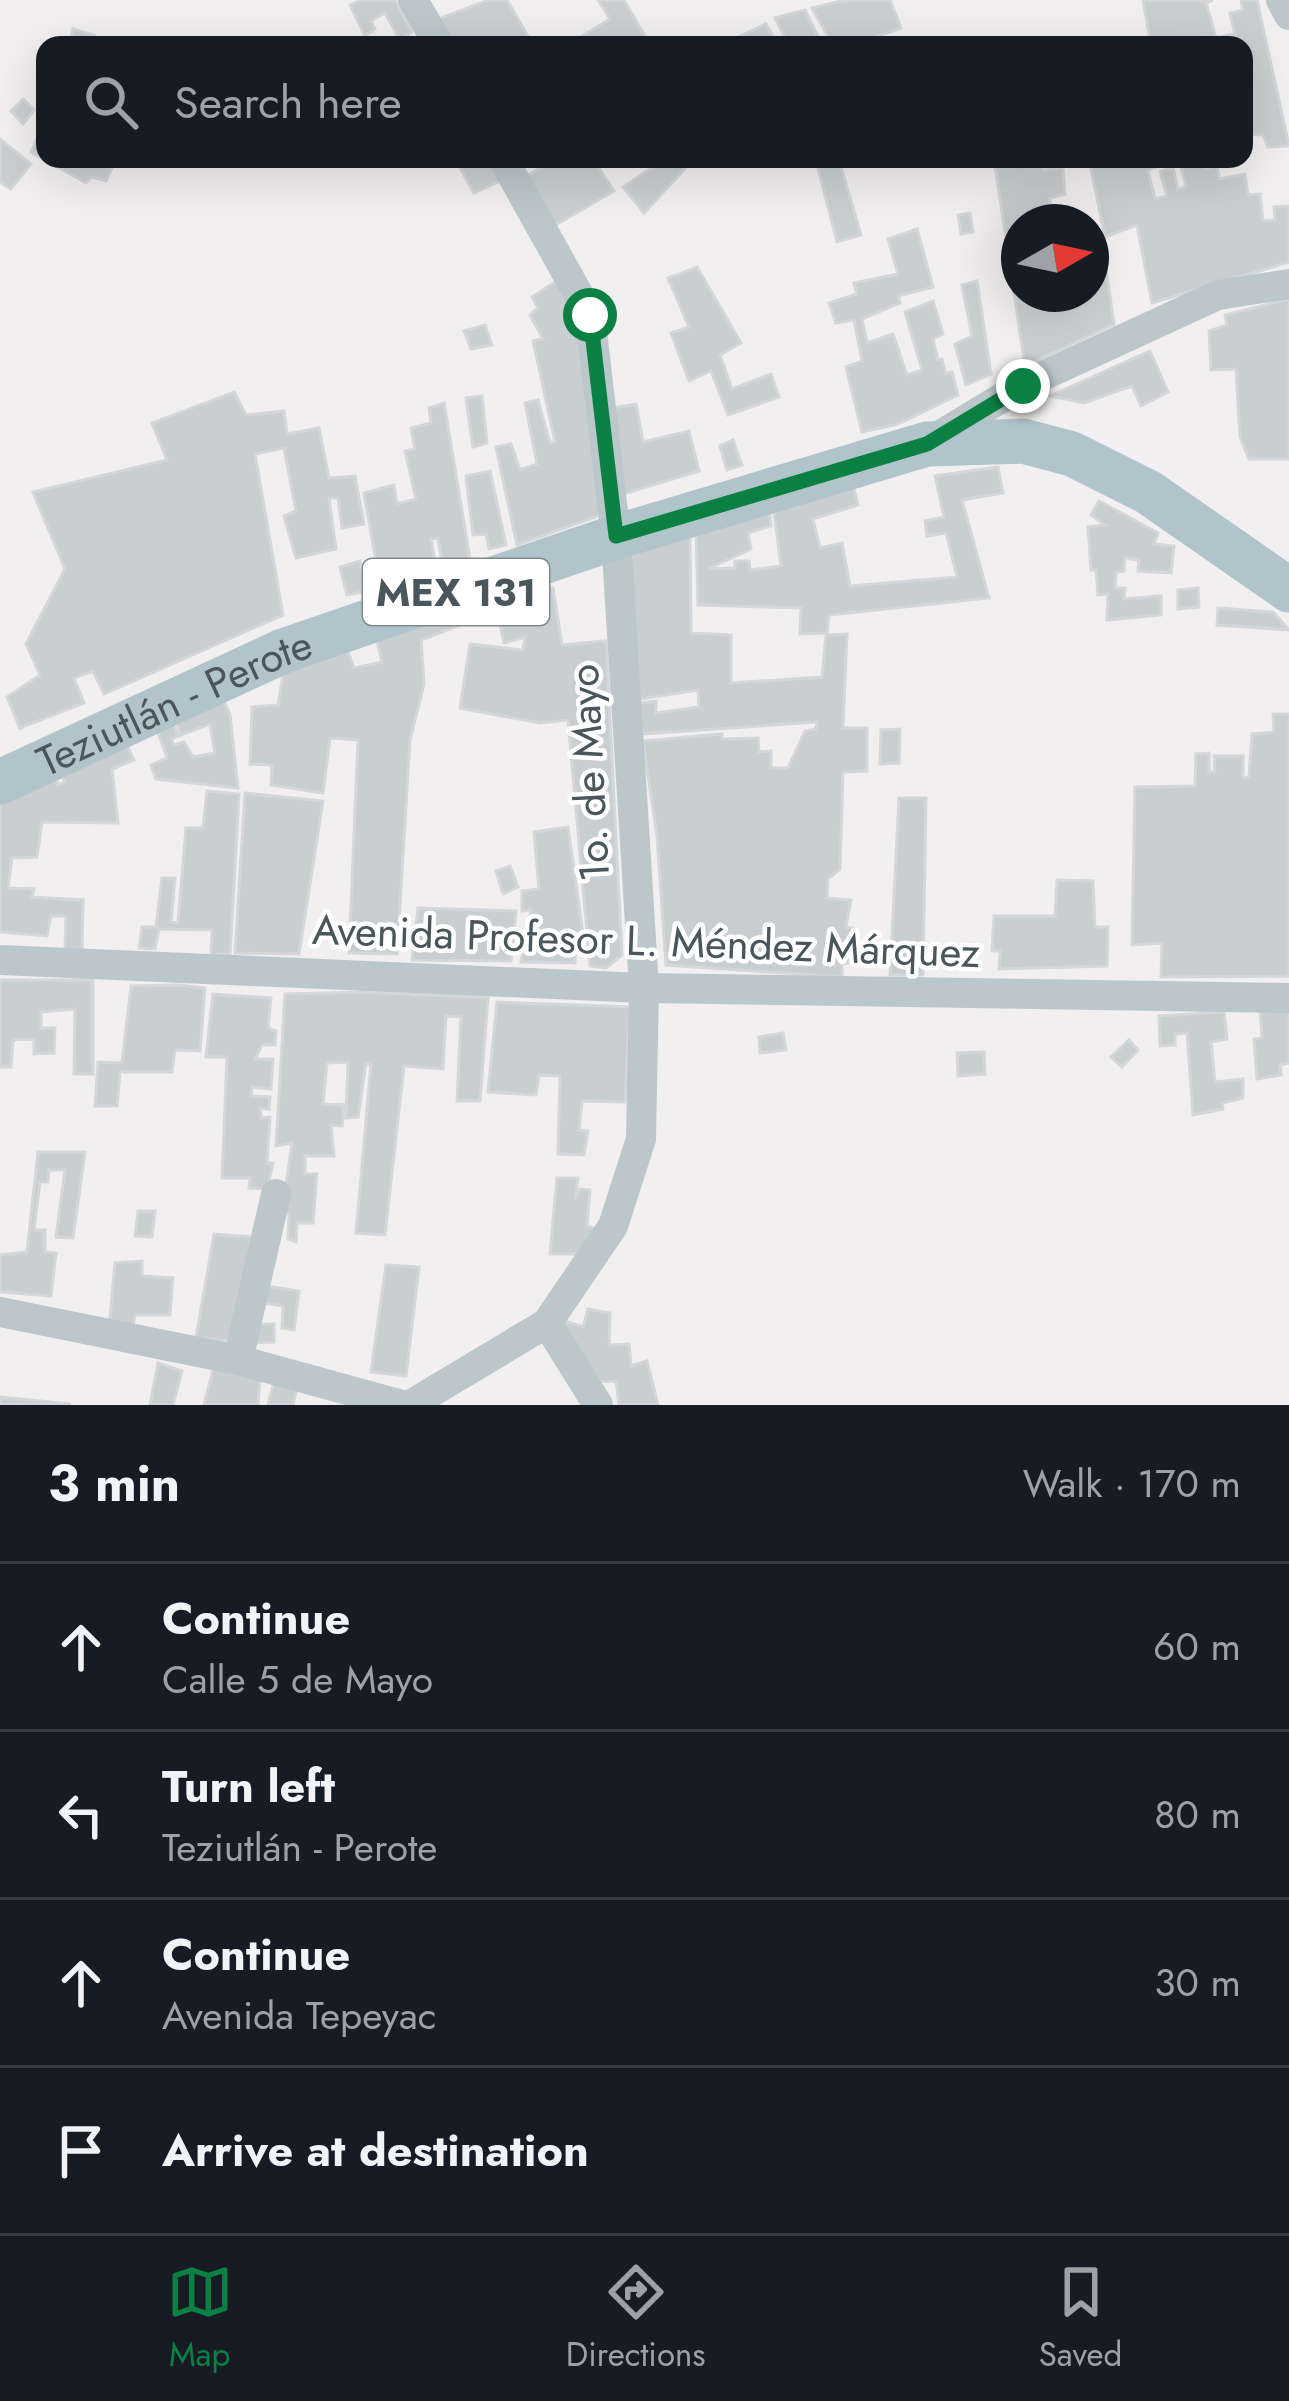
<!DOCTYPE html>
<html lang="en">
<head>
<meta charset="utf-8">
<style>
  body { margin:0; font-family:Jost,sans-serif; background:#20242c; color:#f1f3f6 }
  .compass { position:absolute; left:1001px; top:204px; width:108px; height:108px; border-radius:50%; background:#171b24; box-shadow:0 12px 48px #0002; rotate:81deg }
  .stop { position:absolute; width:36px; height:36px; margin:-27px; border:9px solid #0b8043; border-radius:50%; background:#fff }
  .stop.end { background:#0b8043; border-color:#fff; box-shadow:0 3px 12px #0008 }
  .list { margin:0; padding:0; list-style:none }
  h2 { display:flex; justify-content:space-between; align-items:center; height:156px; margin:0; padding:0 48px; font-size:51px }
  h2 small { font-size:39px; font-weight:400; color:#9ea1a6 }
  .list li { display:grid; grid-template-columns:78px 1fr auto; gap:36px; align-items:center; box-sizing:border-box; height:168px; padding:0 48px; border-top:3px solid #363941 }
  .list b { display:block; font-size:45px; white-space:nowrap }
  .list p { margin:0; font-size:39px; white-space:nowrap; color:#9ea1a6 }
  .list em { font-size:39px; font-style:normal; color:#9ea1a6 }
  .icon { flex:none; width:66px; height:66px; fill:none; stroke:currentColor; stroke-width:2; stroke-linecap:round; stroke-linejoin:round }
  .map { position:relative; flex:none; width:1289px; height:1405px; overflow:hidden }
  .search { position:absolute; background:#171b24; box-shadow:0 12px 48px #0002; left:36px; right:36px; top:36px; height:132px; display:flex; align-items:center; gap:30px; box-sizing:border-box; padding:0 42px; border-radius:24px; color:#9ea1a6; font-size:45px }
  .sheet { height:828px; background:#171b24 }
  nav { display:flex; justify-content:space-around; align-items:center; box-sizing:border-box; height:168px; border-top:3px solid #363941; background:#171b24; font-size:33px; color:#9ea1a6 }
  nav a { display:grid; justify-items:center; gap:6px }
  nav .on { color:#0b8043 }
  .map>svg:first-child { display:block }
  .building { fill:#c9ced0; stroke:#d4d7da; stroke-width:3 }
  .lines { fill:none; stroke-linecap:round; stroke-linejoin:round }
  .minor { stroke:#bcc7cb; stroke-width:30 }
  .primary { stroke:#b1c4cc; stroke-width:45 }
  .route { stroke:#0b8043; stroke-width:15 }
  .labels { text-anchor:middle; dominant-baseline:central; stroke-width:9; stroke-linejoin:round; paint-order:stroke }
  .shield { fill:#fff; stroke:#80898c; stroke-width:3 }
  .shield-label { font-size:39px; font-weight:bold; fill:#49565b }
  .street-label { font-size:42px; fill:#49565b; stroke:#fff }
</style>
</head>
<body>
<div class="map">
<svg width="1289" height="1405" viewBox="0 0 1289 1405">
  <rect width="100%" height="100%" fill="#f2eff0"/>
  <!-- building -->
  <g class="building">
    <polygon points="361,0 395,0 412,32 400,40 385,13 371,21 375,29 365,36 350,5"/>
    <polygon points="488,0 507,0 533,45 444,45 429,23"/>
    <polygon points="598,0 624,0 645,36 632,45 568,45 610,19"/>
    <polygon points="846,0 890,0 901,28 872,38 874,45 833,45 812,8"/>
    <polygon points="1143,0 1213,0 1206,3 1216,38 1235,34 1230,13 1243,10 1241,0 1257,0 1289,146 1268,147 1263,135 1244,134 1244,45 1151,45"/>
    <polygon points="805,10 822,45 789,45 775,18"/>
    <polygon points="766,24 778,45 725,45 732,40"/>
    <polygon points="73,29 94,35 93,45 69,45"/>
    <polygon points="23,99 34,110 23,124 11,111"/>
    <polygon points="45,120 45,159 116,159 106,181 92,177 86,183 31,152"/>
    <polygon points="1,140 31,164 11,189 0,182"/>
    <polygon points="455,159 493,159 504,179 474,193"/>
    <polygon points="554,159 593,159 614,191 545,231 519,181"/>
    <polygon points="665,159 694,159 644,213 623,187"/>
    <polygon points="994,159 1042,159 1043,170 1063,167 1065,194 1050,198 1053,222 1019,222 1019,294 1064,294 1064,299 1091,294 1091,244 1102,241 1114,324 1025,366"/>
    <polygon points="1089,159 1171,159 1148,171 1155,199 1167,196 1160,172 1173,167 1178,190 1186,186 1179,159 1204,159 1206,169 1217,165 1219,179 1245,174 1248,195 1260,194 1263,221 1275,220 1274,207 1289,206 1289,262 1152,303 1137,225 1105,237"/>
    <polygon points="839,160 861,235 837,242 817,164"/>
    <polygon points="970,213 973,232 961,234 958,215"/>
    <polygon points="917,229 933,287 898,296 900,303 862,319 867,343 893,334 907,375 922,370 905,312 933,301 943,334 933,339 938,360 942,359 946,374 952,372 958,395 898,424 862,432 846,367 862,361 854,320 836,323 829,303 857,294 854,283 898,274 888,239"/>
    <polygon points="697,267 741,343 720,355 732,389 771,374 779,397 728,415 711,371 689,381 671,333 689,327 668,278"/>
    <polygon points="977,281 991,374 966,385 955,344 972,336 962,285"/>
    <polygon points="555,282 585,323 606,513 517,545 496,447 511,444 520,470 537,464 525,403 538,400 550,443 555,442 533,341 543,339 530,315 538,308 532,297"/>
    <polygon points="1289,299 1289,459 1249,459 1240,437 1236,369 1211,370 1209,331 1227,325 1225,315"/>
    <polygon points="485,325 492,345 471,349 464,331"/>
    <polygon points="1150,351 1168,392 1141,406 1132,386 1084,403 1050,396"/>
    <polygon points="234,392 246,415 284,411 287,434 319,428 329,478 355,476 364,524 342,528 338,498 329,498 336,549 296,558 284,516 296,511 284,448 255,454 283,615 104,694 93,671 74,678 84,703 20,728 7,697 40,675 26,644 65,569 33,492 167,460 152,423"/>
    <polygon points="482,396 487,443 473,447 466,398"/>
    <polygon points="444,403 470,559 443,568 438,538 431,539 436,570 380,585 364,493 394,485 397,504 416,499 405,451 415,449 411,428 431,423 429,408"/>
    <polygon points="636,404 643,442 689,431 699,471 620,495 613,408"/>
    <polygon points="733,440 742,465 727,470 720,446"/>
    <polygon points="998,467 1003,493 962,500 989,598 829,615 827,633 800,634 801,608 698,605 696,530 768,503 771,526 748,533 751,549 708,569 735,568 735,561 749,561 750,570 781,566 773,504 853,484 858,505 813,519 820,548 842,543 850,586 957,577 946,533 927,536 925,521 944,517 935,476"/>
    <polygon points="490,471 506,545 489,549 486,534 473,535 466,476"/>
    <polygon points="1099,501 1158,533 1154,544 1174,546 1171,573 1138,571 1139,560 1125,558 1124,571 1116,572 1115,588 1125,588 1124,599 1161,596 1161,615 1107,620 1108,594 1098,595 1096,570 1091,570 1088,527 1105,525 1091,515"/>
    <polygon points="690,530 691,633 731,635 731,683 822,677 826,635 847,634 843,728 867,728 867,771 843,772 840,869 828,879 827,898 851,900 846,927 854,928 850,963 842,964 842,977 666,965 657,836 643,741 722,734 722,739 758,738 759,752 771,751 771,768 788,768 805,731 816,729 817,722 643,734 639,703 656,701 656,713 699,707 698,690 640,699 626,552"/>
    <polygon points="360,561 366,591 347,595 340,567"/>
    <polygon points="542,581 553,588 562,645 606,641 622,955 606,968 590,966 568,720 540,723 460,708 470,644 523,650 525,637 504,643 497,611 421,640 424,684 410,740 397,954 349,953 358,740 330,738 323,793 271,785 272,765 250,764 252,707 278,705 284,669 347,649 354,668 382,662 377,641"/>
    <polygon points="1198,588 1199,607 1178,609 1178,590"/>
    <polygon points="1218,608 1273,612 1289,630 1217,625"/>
    <polygon points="219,689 230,715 238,788 156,779 151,765 167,758 155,724 169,715 178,736 171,739 174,745 184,742 193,757 215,753 210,724 181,735 171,709"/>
    <polygon points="1273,714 1289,714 1289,976 1161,977 1162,943 1132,945 1135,787 1195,786 1196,754 1209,753 1209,772 1215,772 1214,756 1243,756 1243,778 1249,777 1252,734 1274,732"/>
    <polygon points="900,729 899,763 880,764 881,730"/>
    <polygon points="125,741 134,760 112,769 118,823 42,822 37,857 12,858 8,888 34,889 32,897 83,900 82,949 65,950 66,916 51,916 47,936 0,932 0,797 55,775 58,785 65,782 59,768"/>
    <polygon points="207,791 239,794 230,954 211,955 212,930 159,929 155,949 139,948 142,927 156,927 162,878 175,878 171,922 178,923 186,828 203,828"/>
    <polygon points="245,793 323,801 299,954 235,953"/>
    <polygon points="899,798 926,798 923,975 890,975"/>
    <polygon points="568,827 584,941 575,942 575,963 521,962 531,910 522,911 522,891 539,889 534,832"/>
    <polygon points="510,866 518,887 503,894 496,871"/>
    <polygon points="1057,880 1093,881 1095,927 1108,927 1107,966 999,969 1000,951 992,951 994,916 1055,916"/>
    <polygon points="418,908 516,911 511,961 412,960"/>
    <polygon points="0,980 93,980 93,1074 74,1074 75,1009 41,1012 41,1028 55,1028 54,1053 34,1054 34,1039 13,1040 11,1067 0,1067"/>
    <polygon points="180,985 205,988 200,1051 175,1050 172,1072 120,1072 117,1106 95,1106 98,1062 122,1063 131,986"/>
    <polygon points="365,992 488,998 480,1101 457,1101 461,1017 446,1016 443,1069 404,1066 385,1235 356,1233 371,1065 366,1063 358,1117 346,1118 348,1062 327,1063 323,1104 344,1105 342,1126 331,1125 334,1156 305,1156 305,1174 317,1174 313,1223 297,1223 296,1242 288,1239 289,1215 283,1206 292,1143 276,1146 285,994"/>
    <polygon points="213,994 271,998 268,1028 276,1031 275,1045 262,1045 255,1059 273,1059 271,1089 252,1087 251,1096 270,1097 269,1109 260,1108 261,1118 270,1117 267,1163 273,1163 267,1189 249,1188 250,1178 222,1178 227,1057 206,1057"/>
    <polygon points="497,1002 630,1007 625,1102 582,1101 579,1130 588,1131 584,1155 558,1154 560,1076 539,1075 536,1095 488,1092"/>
    <polygon points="1289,1006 1289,1063 1280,1065 1281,1075 1257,1079 1254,1039 1262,1038 1260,1010"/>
    <polygon points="1224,1012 1227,1039 1211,1042 1215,1082 1243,1079 1243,1098 1222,1103 1223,1109 1193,1115 1187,1033 1175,1034 1175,1045 1160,1046 1159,1016"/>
    <polygon points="783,1033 786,1050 760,1053 759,1037"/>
    <polygon points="1129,1040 1138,1050 1122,1067 1111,1057"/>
    <polygon points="984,1052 985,1074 958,1076 957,1053"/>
    <polygon points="38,1152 85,1152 73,1238 56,1237 65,1170 49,1170 48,1182 40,1182 34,1230 45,1230 45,1252 56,1253 51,1296 0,1292 0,1255 27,1252"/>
    <polygon points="557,1178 578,1178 575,1200 580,1189 590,1190 587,1226 595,1229 578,1254 550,1254"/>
    <polygon points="138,1211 155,1211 152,1237 135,1236"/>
    <polygon points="214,1234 252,1237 234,1341 196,1338"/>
    <polygon points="142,1261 142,1276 173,1278 170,1315 135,1315 132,1330 109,1329 115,1263"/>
    <polygon points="386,1265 419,1267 406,1376 371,1372"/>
    <polygon points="260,1285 299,1291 294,1330 282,1328 283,1306 257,1302"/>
    <polygon points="588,1309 610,1313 609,1345 629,1344 631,1366 647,1361 658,1405 619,1405 616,1381 589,1382 569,1342 565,1321 583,1327"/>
    <polygon points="274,1324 274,1342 250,1343 251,1325"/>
    <polygon points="158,1363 182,1371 173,1405 150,1405"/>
    <polygon points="214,1366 260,1377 258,1405 204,1405"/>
    <polygon points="274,1382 297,1389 293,1405 268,1405"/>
    <polygon points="0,1397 71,1404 0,1405"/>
  </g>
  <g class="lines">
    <!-- minor -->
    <g class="minor">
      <polyline points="413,0 439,45"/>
      <polyline points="1281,0 1289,15"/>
      <polyline points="932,440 1023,385 1218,295 1289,284"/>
      <polyline points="0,960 644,988 1289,998"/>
      <polyline points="0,1312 238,1360 402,1405"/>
      <polyline points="547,1323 598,1405"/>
      <polyline points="238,1360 276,1194"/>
      <polyline points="410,1405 547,1323 613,1226 641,1139 644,988 616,537 590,315 503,159"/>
    </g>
    <!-- primary -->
    <path class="primary" id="s1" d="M0 782 283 651 616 537 927 444 1023 441 1072 454 1148 492 1289 590"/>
  </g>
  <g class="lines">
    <!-- route -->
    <polyline class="route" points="590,315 616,536 927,444 1023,386"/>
  </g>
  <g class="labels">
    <!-- shield labels -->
    <rect class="shield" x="363" y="559" width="186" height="66" rx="9"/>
    <g class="shield-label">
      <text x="456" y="592">MEX 131</text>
    </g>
    <!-- street labels -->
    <g class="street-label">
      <text stroke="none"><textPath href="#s1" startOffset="192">Teziutlán - Perote</textPath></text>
      <text transform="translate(589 773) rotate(-93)">1o. de Mayo</text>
      <text transform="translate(646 941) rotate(2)">Avenida Profesor L. Méndez Márquez</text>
    </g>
  </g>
</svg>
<svg class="compass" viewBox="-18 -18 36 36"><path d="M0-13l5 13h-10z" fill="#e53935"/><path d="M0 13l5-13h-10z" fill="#9ea1a6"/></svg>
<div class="stop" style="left:590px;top:315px"></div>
<div class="stop end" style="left:1023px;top:386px"></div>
<div class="search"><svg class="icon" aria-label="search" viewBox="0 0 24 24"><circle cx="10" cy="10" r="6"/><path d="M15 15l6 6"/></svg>Search here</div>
</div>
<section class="sheet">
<h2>3 min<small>Walk · 170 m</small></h2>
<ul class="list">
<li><svg class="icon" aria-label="ahead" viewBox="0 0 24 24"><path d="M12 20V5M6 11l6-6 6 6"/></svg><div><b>Continue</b><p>Calle 5 de Mayo</p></div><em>60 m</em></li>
<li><svg class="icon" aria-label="left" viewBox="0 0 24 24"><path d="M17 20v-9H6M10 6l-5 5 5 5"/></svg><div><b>Turn left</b><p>Teziutlán - Perote</p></div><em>80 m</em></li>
<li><svg class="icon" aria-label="ahead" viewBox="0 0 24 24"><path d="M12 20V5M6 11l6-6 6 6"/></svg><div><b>Continue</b><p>Avenida Tepeyac</p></div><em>30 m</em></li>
<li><svg class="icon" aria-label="arrive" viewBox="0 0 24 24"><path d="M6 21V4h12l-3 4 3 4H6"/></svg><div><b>Arrive at destination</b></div></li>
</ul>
</section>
<nav>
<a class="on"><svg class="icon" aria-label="map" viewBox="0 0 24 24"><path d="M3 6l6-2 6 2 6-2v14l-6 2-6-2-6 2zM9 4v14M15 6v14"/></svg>Map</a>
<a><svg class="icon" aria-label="directions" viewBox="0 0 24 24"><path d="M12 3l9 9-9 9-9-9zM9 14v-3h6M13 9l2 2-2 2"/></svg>Directions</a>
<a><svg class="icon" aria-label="saved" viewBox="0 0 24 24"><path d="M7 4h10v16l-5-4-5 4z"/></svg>Saved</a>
</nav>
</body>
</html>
